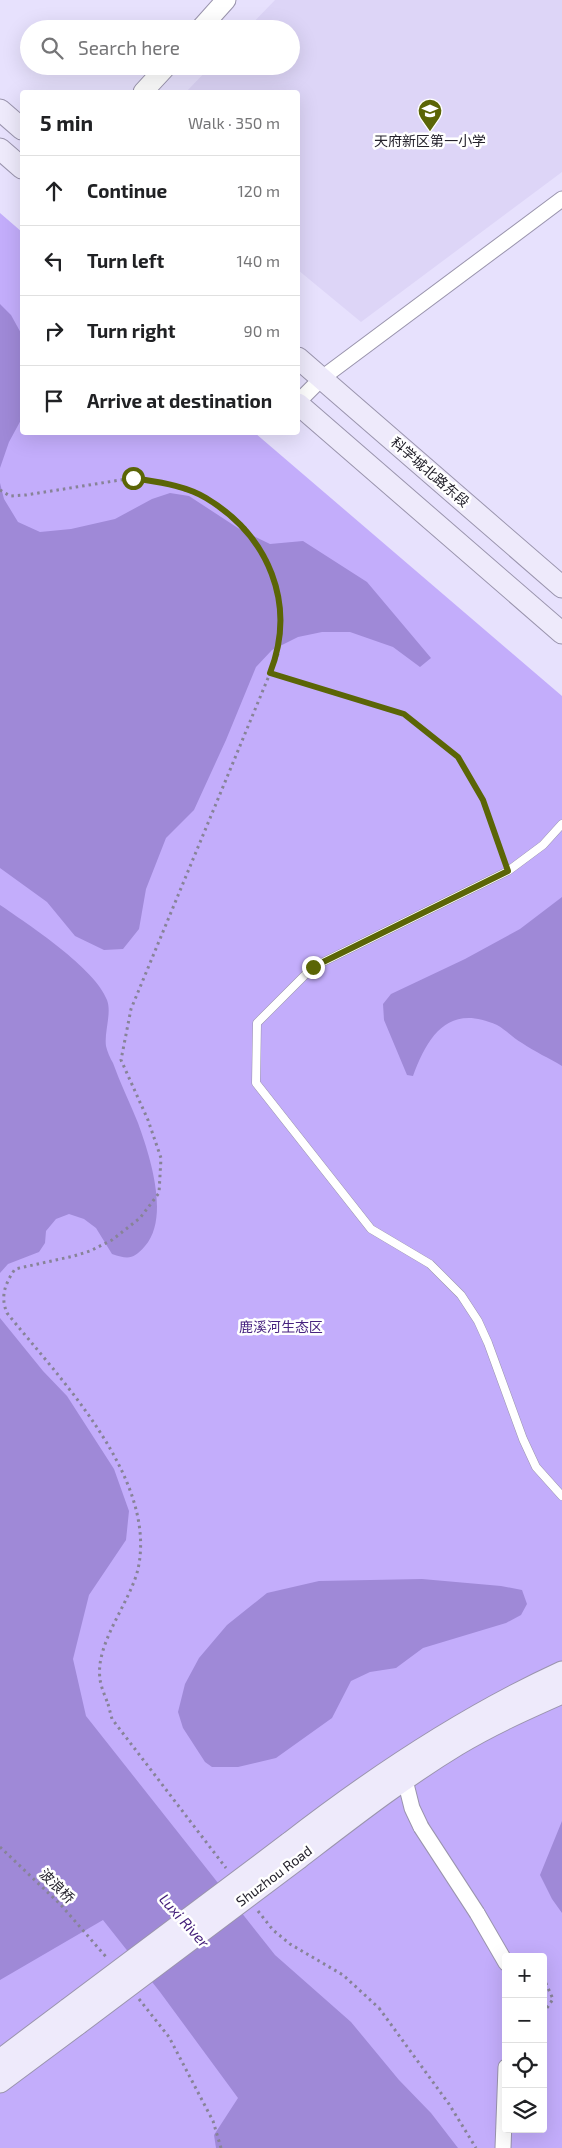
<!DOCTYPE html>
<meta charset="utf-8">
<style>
body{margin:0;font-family:"Exo 2","Noto Sans SC",sans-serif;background:#f2f2f2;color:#202124}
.controls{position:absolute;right:15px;bottom:15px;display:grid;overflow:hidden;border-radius:5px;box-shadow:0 5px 20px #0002}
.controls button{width:45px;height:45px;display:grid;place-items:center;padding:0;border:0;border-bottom:1px solid #e0e0e0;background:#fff;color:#202124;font:25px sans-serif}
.stop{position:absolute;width:15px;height:15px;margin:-11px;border:4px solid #5b6506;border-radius:50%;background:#fff}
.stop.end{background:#5b6506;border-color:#fff;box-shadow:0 1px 5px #0008}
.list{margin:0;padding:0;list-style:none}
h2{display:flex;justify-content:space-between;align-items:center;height:65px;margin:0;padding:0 20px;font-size:21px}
h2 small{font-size:16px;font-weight:400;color:#757577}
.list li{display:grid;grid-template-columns:32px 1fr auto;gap:15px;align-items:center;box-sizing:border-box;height:70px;padding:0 20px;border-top:1px solid #e0e0e0}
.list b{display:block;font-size:19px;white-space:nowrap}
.list em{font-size:16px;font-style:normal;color:#757577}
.icon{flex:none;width:28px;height:28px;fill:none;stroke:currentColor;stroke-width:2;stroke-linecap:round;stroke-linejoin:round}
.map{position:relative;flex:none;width:562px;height:2148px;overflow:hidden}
.search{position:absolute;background:#fff;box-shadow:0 5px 20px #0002;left:20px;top:20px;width:280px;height:55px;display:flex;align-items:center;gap:12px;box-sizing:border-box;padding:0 18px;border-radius:28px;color:#757577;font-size:19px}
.panel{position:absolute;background:#fff;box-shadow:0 5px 20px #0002;left:20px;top:90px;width:280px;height:345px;border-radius:5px}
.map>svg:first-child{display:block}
.built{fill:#ddd5f7}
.green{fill:#c3adfb;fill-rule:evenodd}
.water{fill:#9f89d7}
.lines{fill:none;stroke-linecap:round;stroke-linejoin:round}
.service-casing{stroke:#9a94ad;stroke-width:9}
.minor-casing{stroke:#9a94ad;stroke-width:17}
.tertiary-casing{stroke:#9a94ad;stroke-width:21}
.secondary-casing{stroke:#9a94ad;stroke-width:23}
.path{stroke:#878397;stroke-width:3;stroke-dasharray:2.5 4;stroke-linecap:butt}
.service{stroke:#fff;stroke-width:8}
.minor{stroke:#fff;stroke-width:15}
.tertiary{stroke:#fff;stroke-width:19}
.secondary{stroke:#eeeafb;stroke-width:21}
.minor-bridge-casing{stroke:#9a94ad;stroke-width:17;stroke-linecap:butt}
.secondary-bridge-casing{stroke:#9a94ad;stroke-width:23;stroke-linecap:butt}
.path-bridge{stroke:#878397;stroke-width:3;stroke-dasharray:2.5 4;stroke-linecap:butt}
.minor-bridge{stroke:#fff;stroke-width:15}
.secondary-bridge{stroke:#eeeafb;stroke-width:21}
.route{stroke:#5b6506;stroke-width:6}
.labels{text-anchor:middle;stroke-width:5;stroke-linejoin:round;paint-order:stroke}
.poi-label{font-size:14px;fill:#24222c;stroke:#fff}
.street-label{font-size:14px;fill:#24222c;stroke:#fff}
.park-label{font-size:14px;fill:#47237f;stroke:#fff}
.water-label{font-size:15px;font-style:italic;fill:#411b77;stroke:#fff}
</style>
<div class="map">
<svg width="562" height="2148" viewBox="0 0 562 2148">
<rect width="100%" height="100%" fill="#e7e1fd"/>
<path class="built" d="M275 0H562V172L361 322 298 270V92H186L211 66H291V29H247Z"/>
<path class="green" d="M0 213 22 232V432L255 433 562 696V2148H0ZM506 1957H543V2129H506Z"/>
<path class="water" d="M0 304 11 315 22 335V418L9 442 0 468Z
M0 483 4 499 18 522 40 532 71 529 115 519 152 499 170 493 189 496 241 530 270 544 303 541 367 582 431 658 420 667 393 647 350 632H322L298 637 272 650 256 667 226 740 194 810 166 838 146 889 139 929 123 949 104 950 75 936 47 902 0 868Z
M562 897V1066C549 1058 535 1052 522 1043 513 1038 506 1030 497 1025 448 1003 428 1036 413 1076L407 1075 384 1020 383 1004 391 994 465 959 520 929Z
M0 905C28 924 96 969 107 1000 112 1013 104 1032 106 1046 107 1051 110 1058 113 1063 120 1083 130 1103 138 1123 150 1156 170 1217 145 1246 133 1260 128 1259 112 1254L96 1228 84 1219 69 1214 56 1219 46 1231 45 1243 39 1252 8 1264 0 1273Z
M0 1318 43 1371 67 1396 114 1469 129 1511 126 1540 89 1595 73 1659 86 1716 275 1955 351 2022 399 2080 431 2113 458 2148H216L214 2135 238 2098 160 1992 103 1920 0 1980Z
M422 1579 501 1586 522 1590 527 1604 521 1615 506 1623 423 1648 396 1668 370 1672 351 1681 332 1718 276 1758 238 1767H212L205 1762 183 1728 178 1712 185 1684 199 1658 227 1625 267 1593 319 1581Z
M562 1821V1913L552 1899 540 1875Z"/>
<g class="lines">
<defs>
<path id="service" d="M562 824 543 845 508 871 313 967 257 1023 256 1083 371 1229 430 1264 461 1295 478 1321 488 1343 523 1439 536 1467 562 1496"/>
<path id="minor" d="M298 402 322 378 562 199
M405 1780 412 1808 421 1827
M477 1913 506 1963
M503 2148 506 2067"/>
<path id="tertiary" d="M200 29 226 0
M143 92 167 66"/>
<path id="secondary" d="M0 110 22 129
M0 149 22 168
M298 358 562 587
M298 404 562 633
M289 1843C374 1777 464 1717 562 1672
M299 1858C350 1819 401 1779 457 1745 490 1725 526 1709 562 1693
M0 2060 68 2009
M0 2082 78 2024"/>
</defs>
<use href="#service" class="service-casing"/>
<use href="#minor" class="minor-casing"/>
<use href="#tertiary" class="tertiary-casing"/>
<use href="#secondary" class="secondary-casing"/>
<path class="path" d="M0 490 10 496 26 495 133 478 170 485 205 497 244 526 268 561 281 608 278 654 131 1009 121 1060 148 1120 161 1158 159 1193 140 1218 112 1240 90 1251 74 1256 15 1269C5 1284 0 1296 7 1313 59 1378 158 1478 138 1569 130 1603 95 1643 100 1679 101 1687 105 1696 108 1704
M270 673 403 714 458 757 483 799 505 861
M0 1847 61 1905 107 1958
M543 1977 553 1999 543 2014
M139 1999 169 2037 213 2121 221 2148
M379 2008 449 2104 476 2148"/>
<use href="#service" class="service"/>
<use href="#minor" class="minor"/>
<use href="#tertiary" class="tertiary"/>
<use href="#secondary" class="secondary"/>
<defs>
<path id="minor-bridge" d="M421 1827 477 1913"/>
<path id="secondary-bridge" d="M68 2009 289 1843
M78 2024 299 1858"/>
</defs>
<use href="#minor-bridge" class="minor-bridge-casing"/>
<use href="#secondary-bridge" class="secondary-bridge-casing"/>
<path class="path-bridge" d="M108 1704 112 1719 226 1868
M258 1911 273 1930 290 1944 343 1975 379 2008"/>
<use href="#minor-bridge" class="minor-bridge"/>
<use href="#secondary-bridge" class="secondary-bridge"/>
</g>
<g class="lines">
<path class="route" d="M133 478C157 482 185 485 206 498 269 536 297 604 270 673L404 714 458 757 483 800 508 871 313 967"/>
</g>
<defs>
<symbol id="school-pin" viewBox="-11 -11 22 30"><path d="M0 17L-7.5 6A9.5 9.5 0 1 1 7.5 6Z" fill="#5b6506" stroke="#fff"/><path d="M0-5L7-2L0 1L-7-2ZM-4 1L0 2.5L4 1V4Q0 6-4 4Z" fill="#fff"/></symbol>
</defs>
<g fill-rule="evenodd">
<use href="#school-pin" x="416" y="97" width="28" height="38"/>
</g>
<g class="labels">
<g class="poi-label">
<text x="430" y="146">天府新区第一小学</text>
</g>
<g class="street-label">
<text transform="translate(430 472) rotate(41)" y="5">科学城北路东段</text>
<text transform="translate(274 1876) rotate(-37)" y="5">Shuzhou Road</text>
<text transform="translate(57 1886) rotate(45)" y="5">波浪桥</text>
</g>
<g class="park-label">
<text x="281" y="1332">鹿溪河生态区</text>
</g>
<g class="water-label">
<text transform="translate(184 1921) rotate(48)" y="5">Luxi River</text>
</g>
</g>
</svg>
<div class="controls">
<button>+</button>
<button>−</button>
<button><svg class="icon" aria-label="locate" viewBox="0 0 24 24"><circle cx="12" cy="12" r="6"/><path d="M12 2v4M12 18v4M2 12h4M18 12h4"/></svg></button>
<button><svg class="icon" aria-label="layers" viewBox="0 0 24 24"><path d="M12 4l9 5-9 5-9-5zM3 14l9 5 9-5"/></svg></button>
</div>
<div class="stop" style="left:133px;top:478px"></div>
<div class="stop end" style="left:313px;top:967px"></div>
<div class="search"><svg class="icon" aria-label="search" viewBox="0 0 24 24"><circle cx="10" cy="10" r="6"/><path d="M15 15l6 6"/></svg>Search here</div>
<section class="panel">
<h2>5 min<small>Walk · 350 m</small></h2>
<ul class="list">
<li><svg class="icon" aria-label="ahead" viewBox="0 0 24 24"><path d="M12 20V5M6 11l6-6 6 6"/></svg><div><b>Continue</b></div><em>120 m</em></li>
<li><svg class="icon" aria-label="left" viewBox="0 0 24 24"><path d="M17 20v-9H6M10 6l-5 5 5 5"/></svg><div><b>Turn left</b></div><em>140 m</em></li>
<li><svg class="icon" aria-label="right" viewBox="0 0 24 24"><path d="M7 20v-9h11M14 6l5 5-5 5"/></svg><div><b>Turn right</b></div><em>90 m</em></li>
<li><svg class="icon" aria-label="arrive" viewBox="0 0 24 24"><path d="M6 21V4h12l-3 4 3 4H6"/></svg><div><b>Arrive at destination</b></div></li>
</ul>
</section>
</div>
